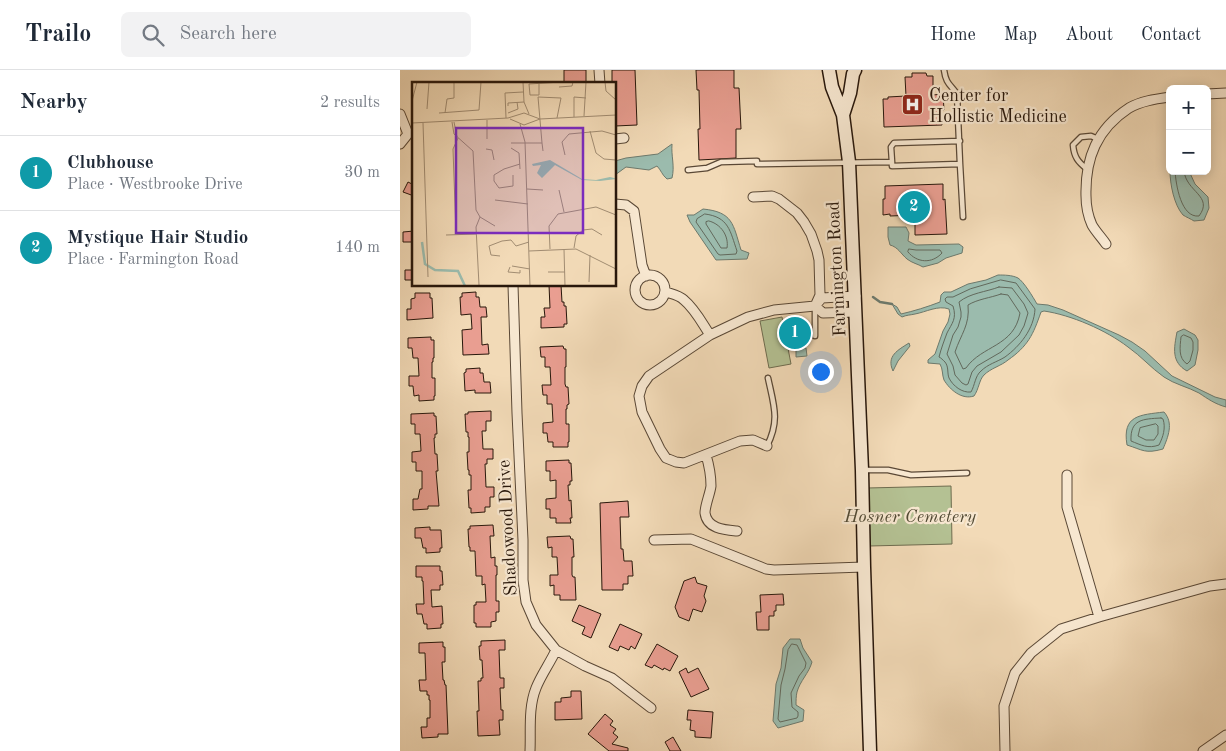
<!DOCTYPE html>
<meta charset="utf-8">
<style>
body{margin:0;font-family:"Old Standard TT",serif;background:#f2f2f3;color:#1f2937}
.controls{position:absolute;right:15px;top:15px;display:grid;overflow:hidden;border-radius:8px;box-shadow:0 2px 12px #0003}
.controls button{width:45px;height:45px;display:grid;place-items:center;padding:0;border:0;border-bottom:1px solid #e0e1e3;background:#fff;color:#1f2937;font:25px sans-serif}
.you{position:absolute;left:420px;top:301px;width:18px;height:18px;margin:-12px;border:4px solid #fff;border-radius:50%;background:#1a73e8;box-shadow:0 0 0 8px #1a73e833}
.badge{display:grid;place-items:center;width:32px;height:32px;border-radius:50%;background:#2563eb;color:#fff;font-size:16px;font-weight:700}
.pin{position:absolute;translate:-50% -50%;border:2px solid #fff;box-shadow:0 1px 5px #0006}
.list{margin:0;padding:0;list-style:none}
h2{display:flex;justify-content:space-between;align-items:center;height:65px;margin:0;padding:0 20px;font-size:21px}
h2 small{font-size:16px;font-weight:400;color:#747a83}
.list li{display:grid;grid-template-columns:32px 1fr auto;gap:15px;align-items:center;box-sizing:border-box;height:75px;padding:0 20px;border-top:1px solid #e0e1e3}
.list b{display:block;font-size:19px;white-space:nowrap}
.list p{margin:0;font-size:16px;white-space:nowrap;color:#747a83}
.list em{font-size:16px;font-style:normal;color:#747a83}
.icon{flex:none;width:28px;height:28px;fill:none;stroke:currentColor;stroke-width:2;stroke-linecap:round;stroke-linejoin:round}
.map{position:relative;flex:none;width:826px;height:681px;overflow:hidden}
header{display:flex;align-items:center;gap:30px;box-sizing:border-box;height:70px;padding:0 25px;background:#fff;border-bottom:1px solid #e0e1e3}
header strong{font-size:24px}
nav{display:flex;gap:28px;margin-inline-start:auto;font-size:18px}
.search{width:350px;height:45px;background:#f2f2f3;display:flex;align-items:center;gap:12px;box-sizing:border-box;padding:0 18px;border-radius:8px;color:#747a83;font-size:19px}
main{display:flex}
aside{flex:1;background:#fff}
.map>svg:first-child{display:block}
.green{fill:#b4c193;stroke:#6e6c4f}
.water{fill:#9bbbad;stroke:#6d796c}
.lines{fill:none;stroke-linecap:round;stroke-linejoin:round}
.shore{stroke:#62695c;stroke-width:1}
.stream{stroke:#6d796c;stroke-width:2.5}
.building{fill:#e99e91;stroke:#28170b}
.lane-casing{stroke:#5a4836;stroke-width:7}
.street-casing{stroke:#5a4836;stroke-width:11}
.secondary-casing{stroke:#28170b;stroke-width:15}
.lane{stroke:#f7e7d0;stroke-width:4.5}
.street{stroke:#f7e7d0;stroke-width:9}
.secondary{stroke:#f7e7d0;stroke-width:12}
.labels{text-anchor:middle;stroke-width:4.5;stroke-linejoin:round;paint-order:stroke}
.poi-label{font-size:18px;fill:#28170b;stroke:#f7e7d0;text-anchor:start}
.street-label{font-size:18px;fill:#28170b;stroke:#f7e7d0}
.park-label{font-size:18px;font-style:italic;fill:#524a34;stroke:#f7e7d0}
.inset-river{fill:none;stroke:#9bbbad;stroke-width:2.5}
.inset-road{fill:none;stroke:#a18c72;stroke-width:1}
.view{fill:#7b2cbf;fill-opacity:0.15;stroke:#7b2cbf;stroke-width:2.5}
.inset-edge{fill:none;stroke:#28170b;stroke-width:2.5}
</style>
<header>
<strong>Trailo</strong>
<div class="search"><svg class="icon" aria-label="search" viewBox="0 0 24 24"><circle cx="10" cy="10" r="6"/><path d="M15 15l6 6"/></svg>Search here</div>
<nav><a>Home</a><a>Map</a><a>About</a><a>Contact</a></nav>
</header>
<main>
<aside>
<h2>Nearby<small>2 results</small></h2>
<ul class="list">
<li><span class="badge" style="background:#0f9aa8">1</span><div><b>Clubhouse</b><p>Place · Westbrooke Drive</p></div><em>30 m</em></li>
<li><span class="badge" style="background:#0f9aa8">2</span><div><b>Mystique Hair Studio</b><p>Place · Farmington Road</p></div><em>140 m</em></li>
</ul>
</aside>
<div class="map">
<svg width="826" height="681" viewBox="0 0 826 681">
<rect width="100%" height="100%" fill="#f2dab7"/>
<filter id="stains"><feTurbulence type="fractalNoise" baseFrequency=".004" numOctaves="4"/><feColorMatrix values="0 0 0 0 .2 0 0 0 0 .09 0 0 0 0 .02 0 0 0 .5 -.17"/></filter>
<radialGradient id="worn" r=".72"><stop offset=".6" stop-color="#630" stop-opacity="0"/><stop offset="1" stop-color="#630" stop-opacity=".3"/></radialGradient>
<path class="green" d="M382 247 391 294 369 298 360 251Z
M551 416 552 474 469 476 467 418Z"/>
<path class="water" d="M272 74C271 86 275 96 272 108L267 109C262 105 261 100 257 96L249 100 226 97 215 105V91L226 88 258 84Z
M770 101H789L795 114 808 127 809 138 804 150 794 151C791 149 786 147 783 145 774 135 770 114 770 101Z
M303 139C333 142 333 154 341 180L349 183 347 189 316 190 290 152 287 145H294Z
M488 157H506L509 163 508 171 516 175 559 174 563 177 562 183 546 188 538 193 523 197C518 194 512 193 507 189 501 184 498 177 490 175L488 167Z
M598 205C604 205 612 205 618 208 624 212 633 227 637 234L648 235 663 240 719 265 732 272 745 281 772 306 815 327 826 330V337C815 334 808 329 799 323 788 317 774 314 764 307 751 298 741 286 728 277 706 260 671 245 644 241L641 242C633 265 628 276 608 290 601 296 591 298 584 305 579 310 579 319 574 326 562 330 550 320 544 310 542 305 543 299 540 294L528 293V290L535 284 543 261 548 252 550 244 549 239C538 235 526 242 515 244 511 245 506 245 502 247L498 244 492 234 497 237 501 244C514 241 527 237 540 232L541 225 544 222H551L568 214 586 210Z
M784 259 795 265 798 270V280L795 295 787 301C771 292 774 278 777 262Z
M403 270V278H406L407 286 396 287V271Z
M509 273 510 276 498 291 493 301C486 286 498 280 509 273Z
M764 342C774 353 768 367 763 379 745 384 743 380 727 375 722 345 740 345 764 342Z
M390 569H400L403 578 412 592C409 603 400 611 397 622 396 626 396 631 396 635L404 640 403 651 378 658 373 651 376 614 381 598 383 578Z"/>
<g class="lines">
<path class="shore" d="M775 101C776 115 781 148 799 146 814 126 786 122 784 101
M305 144C329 147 330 161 337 181L336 184 320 185 318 184 296 152 297 149Z
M309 151C321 154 329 166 327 178H321L306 154V152Z
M509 179 516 180H540L542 183C532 194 517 193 508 182Z
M601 210 616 213 635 239C634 259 620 276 605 287 597 292 588 294 581 301 575 306 575 315 571 322 562 323 553 316 549 308 547 303 549 297 545 292 544 291 540 287 539 287 541 279 544 271 547 263 552 253 557 249 553 236L546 232 545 229 547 227H553L570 219Z
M599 217 612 218 624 234 628 243 624 256 619 265 601 282 577 296 572 302 568 314 566 315 562 313 555 305 553 296 547 284 553 265 558 257 561 247V242L559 232C570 223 586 222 599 217Z
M601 224 608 225 620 243C614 277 582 275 566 298L563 299 555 282C561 264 570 255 568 235 578 229 590 228 601 224Z
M784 265 791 268 793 272V280L790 291 787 294C778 288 780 277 781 267Z
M761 348 763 349C766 358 763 367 759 375 748 379 741 375 731 371 730 349 743 349 761 348Z
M756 354 758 356V364L754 370H746L738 366 740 358Z
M392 574 397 575 406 593 405 598 399 606 391 623 392 637 398 642V646L397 648 380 652 378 649 381 615 385 599 388 580Z"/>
<path class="stream" d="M473 227 480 232 492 234"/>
</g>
<path class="building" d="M164 0H186V14H164Z
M212 0H235L237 55 215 56V14H212Z
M296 0H334V18H339L341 59H336V88L299 90 298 59H300L299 20H297Z
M512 3H526L527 6H533V25L543 24 544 40H541L542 55 484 57 483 29H488V27L506 26 505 7H512Z
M8 112 14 115V126L3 122Z
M543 114V130L545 129 547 164 515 165V145L490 146V144L483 145V129H485V116Z
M14 161V172H3V162Z
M5 200H14V210H5Z
M149 215H161L162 232H164V236H166L167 254H164V257L141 258V247H145L144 238H150Z
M76 222V227H79L80 237H86L87 247H81L82 275 88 274 89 284 63 285 62 260 72 259 71 244 61 245 60 227H62V223Z
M15 223H30V228H32L33 248 7 250V239H11V229L15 228Z
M403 258V266L388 267V259Z
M31 267V270H34V288H33V292H32V308H35V326H34V330L19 331V325L14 326 13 316H9V306H19L18 288H13L12 278H8V268Z
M163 276 164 279H166V297H165V314L166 317H168L169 334 167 335V339H166V354H169V372H168V377H153V372H148L147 363H143V353L153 352 152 334H147V325H143L142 315H151L150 297H145V287H141L140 277Z
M80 298V303H83L84 312H90L91 323H75V320L65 321 64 303 66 302V299Z
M91 341V351H86V361H82L83 379H93V389H87V394H85L86 417H94V427H90V437H85V442L71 443V438H69L68 420H71V405H69V400H68L67 382H69V367H68V362H66L65 344H68V342Z
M34 343V346H36L37 364H35V368H34L35 384H37L38 401H36L39 436H28V439L13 440V429H18L20 419H22V401H16V392H12V382L21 381 20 364H15V354H11V344Z
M169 390V393H171L172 411H170V415H168L169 431 171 430 172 448H170L171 453H156V448H150V439H146V429L156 428V410L150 411V401H146V391Z
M228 431 229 447H220L221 479H223L224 491H232L233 506H228V514H223V520H202L200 433Z
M93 455 94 466H90L91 488 95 487V496H97V505H96V531H99V542H96V551L91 552V557H76V553H74V535H76V532H86L85 514 82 515V506H76L75 481H70V477H69L68 459H70V456Z
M30 457V460H41L42 478H40V482L26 483V478H23L21 468H15V458Z
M170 466 171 469H173L174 487H172V505L173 507H175L176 530H160V525H154V515L150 516V505H158L157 487H152V477L148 478 147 467Z
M16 496H40V501H42L43 515H40V520H31L32 537 42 536 43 554H41V558L27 559V554H24L22 544H17L16 534H24L23 511H22V507H16Z
M295 507 297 513 307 516 304 526 306 531 302 542 293 539 289 551 279 547 275 537 284 511Z
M383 524 384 535H376V541H374V546H369V560H357L356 542H361L360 525Z
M179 535 201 544 191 568 182 564 185 557 172 551Z
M220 554 242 564 235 579 231 576 229 580 220 576 218 581 209 577Z
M105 570V580H99L100 608H104V618H100L101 640H103V650H99L100 665 78 666 77 641H79L78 611H81V608H83L82 590H80L79 576H81V571Z
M43 572V577H45V592H42L43 610H44L45 615H46L48 664H38V667L22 668 21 657H27V648H30V630H29V625H27V621H20L19 610H26L25 583H19V573Z
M257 574 278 586 270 601 264 598 263 600 254 595 252 598 245 595Z
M286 598 288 603 298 598 309 619 291 627 279 602Z
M171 621H181L182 649 155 650V632H161V628L171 627Z
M288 640 313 642 311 668 295 667V661L290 660 291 650H287Z
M205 644 213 651 210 655 216 659 213 663 218 667 212 674 228 678V681H209L188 664Z
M273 667 281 681H270L265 672Z"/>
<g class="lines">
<defs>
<path id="lane" d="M544 0C546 14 550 14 557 24L560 94
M492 92 491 77 494 73 560 71
M357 94 492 92V96L560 94 563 147
M687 99C678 92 674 87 673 75L681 67 691 66 698 69
M288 100 307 98 321 92 357 91
M415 266V237
M367 376C380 350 374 336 368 308
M464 400H488L511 405 567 403"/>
<path id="street" d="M199 0 200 14
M807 24 826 23
M0 44 8 64
M215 69 224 68
M0 74 8 64
M353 127 372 126 379 129 397 143 404 152 411 164 417 181 419 190 420 225 415 236 374 240 348 247 310 265 249 306 242 316 239 326 242 342 260 379 266 388 276 392 284 393 340 371 353 370 367 376
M215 134 226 135 234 141 242 195 246 206
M706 174C702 168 696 162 692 155 688 146 686 136 686 126 685 88 697 59 729 38 741 31 756 29 770 27
M235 220a15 15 0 1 1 30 0a15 15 0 1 1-30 0Z
M113 215 117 343 123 470V510L126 532 136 555 156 580 185 596 212 608 251 638
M266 222C272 224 279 225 284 230 295 239 302 253 310 265
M456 226 422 228 415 236 423 243 456 242
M306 385C309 395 311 405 311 416 310 424 305 435 305 443 307 459 325 460 337 461
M667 405V437L699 547
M254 470 291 469 366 499 374 500 464 497
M130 681C131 661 128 638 136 618 141 605 150 593 156 580
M605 681 604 636 615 603 631 583 661 559 699 547 810 516 826 514
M803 681 826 665"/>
<path id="secondary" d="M429 0 432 17 443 45 449 92 462 400 464 497 470 681
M443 45 450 23 453 4 455 0"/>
</defs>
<use href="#lane" class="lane-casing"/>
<use href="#street" class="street-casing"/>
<use href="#secondary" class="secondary-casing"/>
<use href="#lane" class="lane"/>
<use href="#street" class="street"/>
<use href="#secondary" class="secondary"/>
</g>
<defs>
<symbol id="hospital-square" viewBox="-11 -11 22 22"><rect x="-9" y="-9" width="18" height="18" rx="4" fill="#8f2418" stroke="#f7e7d0"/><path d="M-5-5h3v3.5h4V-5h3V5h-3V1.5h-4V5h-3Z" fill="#fff"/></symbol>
</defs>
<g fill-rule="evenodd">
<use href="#hospital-square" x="500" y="22" width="25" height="25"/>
</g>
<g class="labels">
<g class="poi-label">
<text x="529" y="31">Center for<tspan x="529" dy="21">Hollistic Medicine</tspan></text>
</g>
<g class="street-label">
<text transform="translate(436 199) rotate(-93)" y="6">Farmington Road</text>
<text transform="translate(107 458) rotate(-93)" y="6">Shadowood Drive</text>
</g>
<g class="park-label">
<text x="510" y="452">Hosner Cemetery</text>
</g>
</g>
<g transform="translate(12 12)">
<rect width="204" height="204" fill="#f2dab7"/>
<path d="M138 78 170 97 184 98 198 95 202 96 204 97 188 99 170 98 143 83 130 96 125 91 129 83 121 84 120 82Z" fill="#9bbbad"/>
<path class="inset-river" d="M10 160 13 182 23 188 46 189 53 204"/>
<path class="inset-road" d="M111 0 112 20 117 32M193 0 194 9 204 18M127 1V13H118L117 2 149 0M147 5 160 4 161 0M126 15 149 16 145 36M126 15 130 61M0 19 5 0M96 24V21L112 20M15 27 17 0M27 31 67 28 69 0M33 31 35 17 42 16V0M96 31 106 27 105 20M172 34 174 0M162 35V15L174 16M94 36 93 11 111 10M98 37 112 43 128 37 204 33M75 38V57M40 40 42 52 61 69 64 128 68 135 83 144M42 40 45 55M0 41 96 36 112 31 128 37M11 41 16 195M108 42 113 60 118 204M178 49 184 71 192 77 204 78M99 61H130L131 69M99 66 107 71 108 87M74 67 80 68 82 78M153 73 150 60 157 52 190 49 204 53M0 83V99M101 93V104L87 106 82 99V93L92 87 108 82M115 107 131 108M147 108 152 130M0 114V139M83 118 116 122M44 152 41 67 46 56M34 153 64 152M162 166 164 154 171 148 180 147 190 153M138 167 137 144 146 132 184 125 204 133M152 167 153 204M117 169 164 167 204 187M88 174 79 173 77 164 90 159 99 158 104 164 117 160M100 184 118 187M98 185 96 190 108 191V188M136 190H153M177 200 178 173M67 203 64 145 68 135"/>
<path class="view" d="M44 46H171V151H44Z"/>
<rect width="204" height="204" class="inset-edge"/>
</g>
<rect width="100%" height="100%" filter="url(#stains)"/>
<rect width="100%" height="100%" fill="url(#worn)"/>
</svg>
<div class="controls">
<button>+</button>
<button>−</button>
</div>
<div class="you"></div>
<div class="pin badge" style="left:395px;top:263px;background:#0f9aa8">1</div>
<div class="pin badge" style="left:514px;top:137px;background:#0f9aa8">2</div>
</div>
</main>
